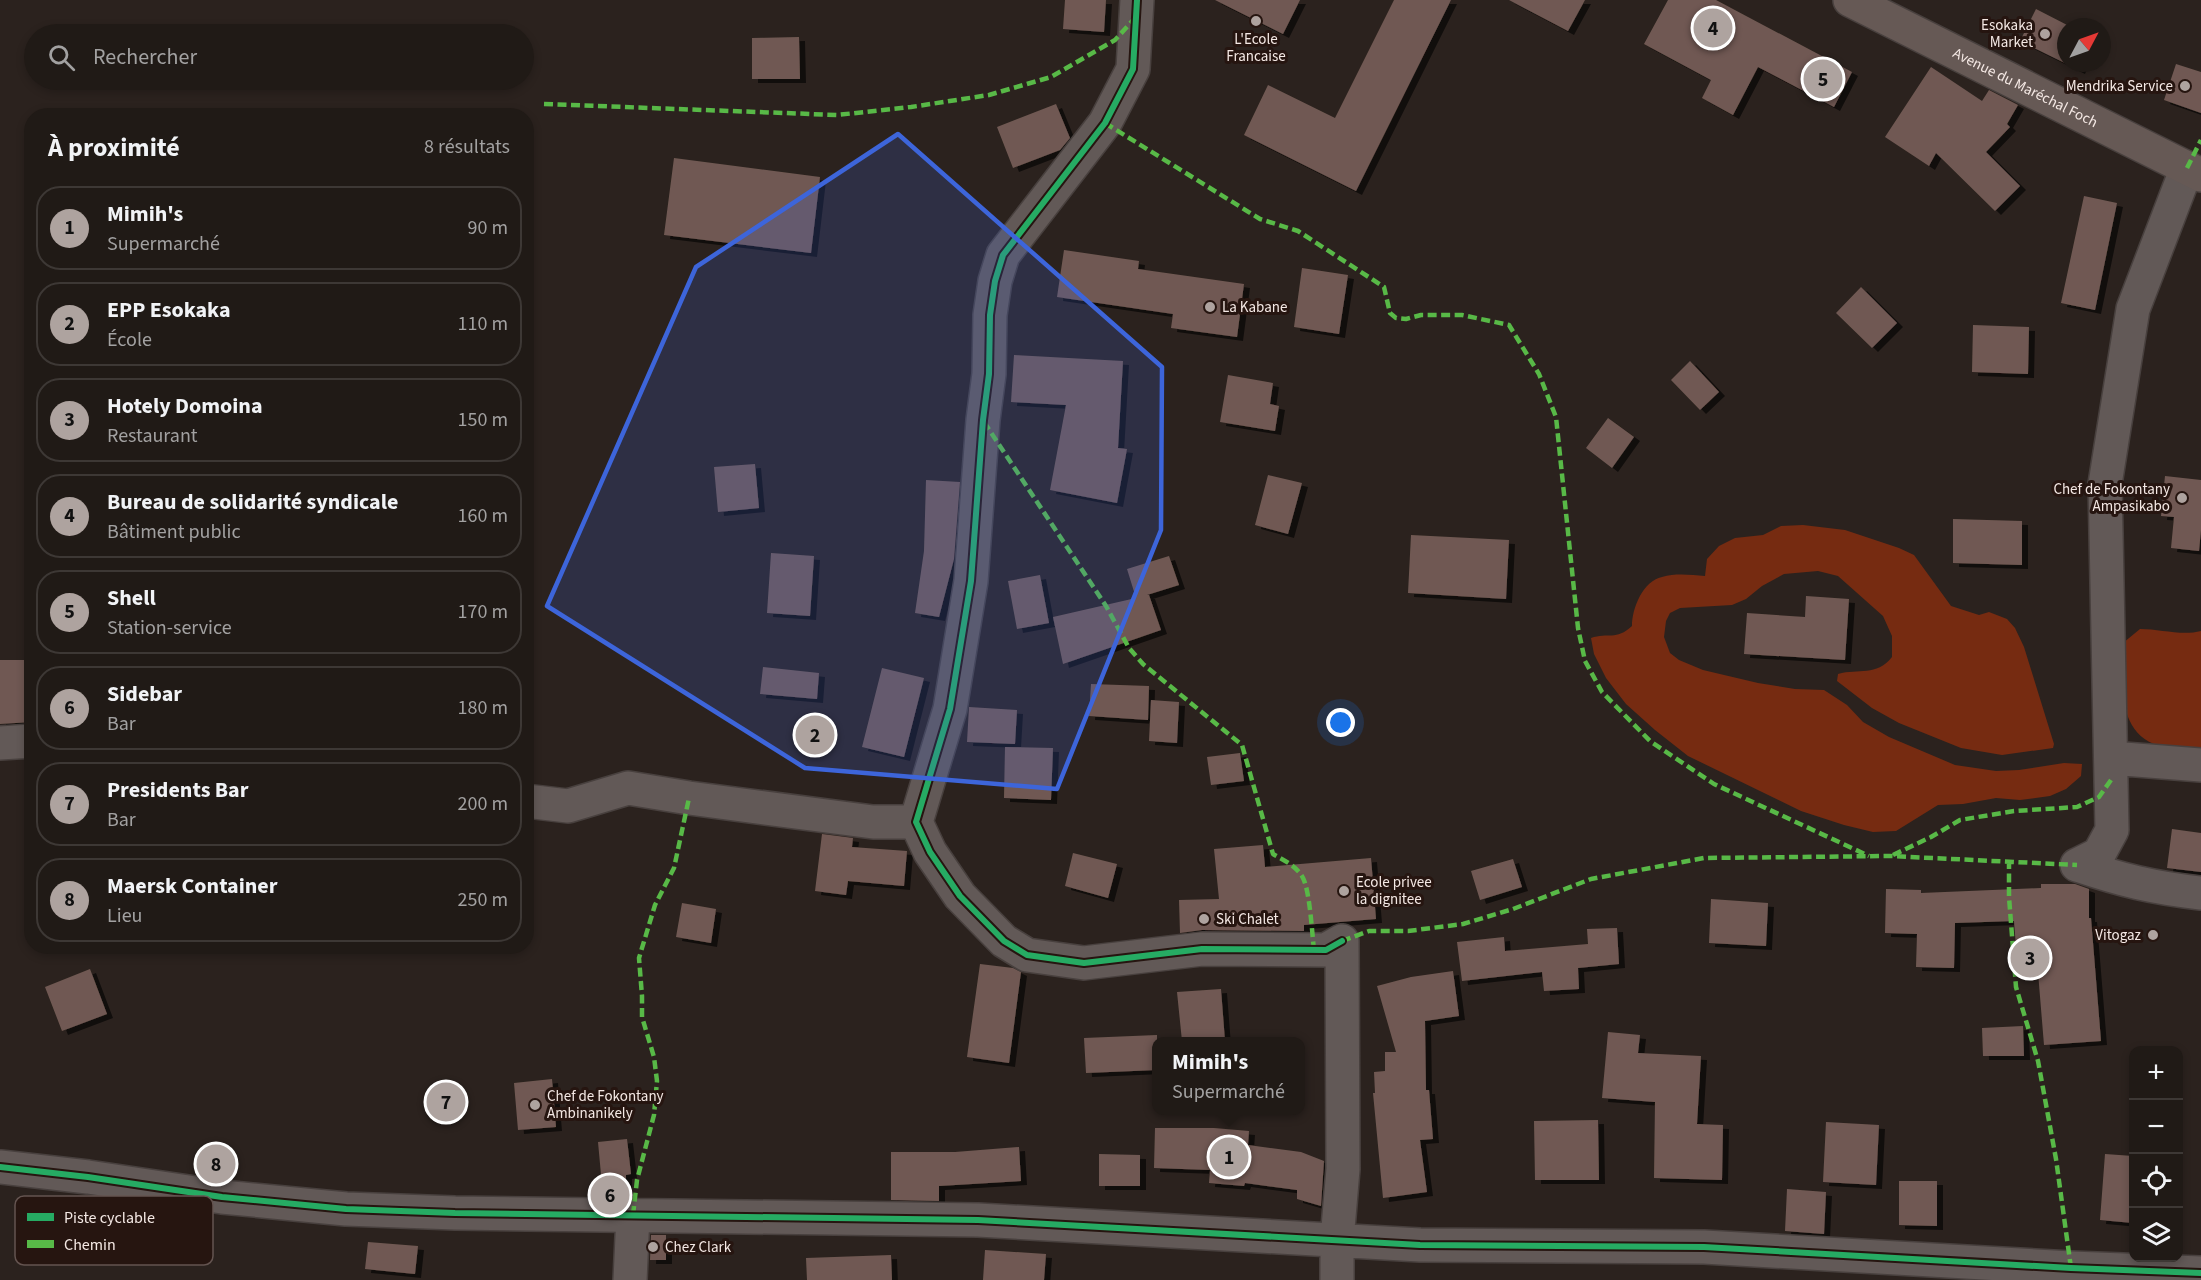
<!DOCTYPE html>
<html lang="fr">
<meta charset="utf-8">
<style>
body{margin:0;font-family:"Source Sans 3",sans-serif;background:#28231f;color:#f1f3f6}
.controls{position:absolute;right:18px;bottom:18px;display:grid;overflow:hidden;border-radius:12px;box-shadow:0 3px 9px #0003}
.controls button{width:54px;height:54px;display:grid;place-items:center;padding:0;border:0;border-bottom:2px solid #3d3835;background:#201a16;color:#f1f3f6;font:30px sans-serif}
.compass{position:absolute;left:2057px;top:18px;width:54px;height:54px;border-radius:50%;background:#201a16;box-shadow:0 3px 9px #0003;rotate:49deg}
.you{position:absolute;left:1341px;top:723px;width:21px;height:21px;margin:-15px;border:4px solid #fff;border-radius:50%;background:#1a73e8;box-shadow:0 0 0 9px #1a73e833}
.badge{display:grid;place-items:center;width:39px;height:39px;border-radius:50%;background:#aea39f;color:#111;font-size:20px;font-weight:700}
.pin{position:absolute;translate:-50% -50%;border:3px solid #fff;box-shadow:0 2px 6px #0006}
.popup{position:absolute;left:1152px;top:1037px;width:153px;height:78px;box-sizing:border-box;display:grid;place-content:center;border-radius:12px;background:#201a16;filter:drop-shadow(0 2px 4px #0005);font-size:20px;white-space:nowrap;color:#a2a1a1}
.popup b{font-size:22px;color:#f1f3f6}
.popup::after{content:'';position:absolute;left:50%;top:100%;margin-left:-12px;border:12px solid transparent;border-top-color:#201a16}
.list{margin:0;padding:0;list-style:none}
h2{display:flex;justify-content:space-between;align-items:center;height:78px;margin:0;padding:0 24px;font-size:26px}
h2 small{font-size:20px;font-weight:400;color:#a2a1a1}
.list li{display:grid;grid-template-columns:39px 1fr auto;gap:18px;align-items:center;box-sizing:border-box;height:84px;margin:0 12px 12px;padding:0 12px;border:2px solid #3d3835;border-radius:24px}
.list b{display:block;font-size:22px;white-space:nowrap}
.list p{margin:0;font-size:20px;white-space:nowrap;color:#a2a1a1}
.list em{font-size:20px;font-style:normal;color:#a2a1a1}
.icon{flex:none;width:33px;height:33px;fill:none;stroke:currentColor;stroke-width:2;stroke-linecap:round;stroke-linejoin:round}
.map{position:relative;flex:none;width:2201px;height:1280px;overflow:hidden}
.search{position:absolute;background:#201a16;box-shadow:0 3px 9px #0003;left:24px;top:24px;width:510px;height:66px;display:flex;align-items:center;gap:15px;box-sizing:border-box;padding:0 21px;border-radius:33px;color:#a2a1a1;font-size:22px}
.panel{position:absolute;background:#201a16;box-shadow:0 3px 9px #0003;left:24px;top:108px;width:510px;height:846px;border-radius:24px}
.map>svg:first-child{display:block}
.green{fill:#762b11}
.building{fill:#705952;filter:url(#shadow)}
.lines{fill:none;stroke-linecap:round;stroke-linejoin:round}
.minor-casing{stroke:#48403e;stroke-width:36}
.major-casing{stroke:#48403e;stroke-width:36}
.minor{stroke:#625957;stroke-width:33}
.major{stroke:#665955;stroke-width:33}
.quiet{stroke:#58b947;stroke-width:4.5;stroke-dasharray:9 4.5;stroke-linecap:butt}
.cycleway-casing{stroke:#261510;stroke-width:10}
.cycleway{stroke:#26ab63;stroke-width:6}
.marked{fill:#3d65da;fill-opacity:0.2;stroke:#3d65da;stroke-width:4.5;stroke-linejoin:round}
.poi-dot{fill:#aea39f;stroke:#261510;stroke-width:2}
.labels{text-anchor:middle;stroke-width:6;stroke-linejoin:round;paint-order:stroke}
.poi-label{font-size:15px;fill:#f4e8e4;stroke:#261510;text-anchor:start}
.street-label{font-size:15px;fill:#f4e8e4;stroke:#261510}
.key{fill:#261510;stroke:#645450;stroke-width:1.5}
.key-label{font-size:16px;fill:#f4e8e4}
</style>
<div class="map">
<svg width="2201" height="1280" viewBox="0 0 2201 1280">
<defs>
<filter id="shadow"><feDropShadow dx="6" dy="4" stdDeviation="0" flood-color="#0009"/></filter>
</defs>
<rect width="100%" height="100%" fill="#2b221e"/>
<path class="green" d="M1803 525 1845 530 1899 548 1914 555 1951 606 1979 615 1989 612 2007 619 2015 628 2024 647 2054 744 2053 748 2002 755 1961 748 1899 723 1872 708 1837 681 1838 674C1859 668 1876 677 1892 657V636L1883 616 1838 576 1818 571 1784 574 1762 586 1746 599 1732 605 1680 608 1670 613 1666 621 1664 637 1670 653 1679 660 1703 670 1758 683 1795 689 1824 690 1847 705 1863 722 1889 737 1955 765 1996 771 2019 770 2064 763 2082 764 2081 776 2066 789 2050 796 2020 800 1996 798 1963 804 1938 805 1896 831 1873 832 1844 825 1801 811 1688 756 1655 730 1626 704 1606 678 1594 654 1591 638C1608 632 1616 641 1632 626 1632 608 1643 581 1662 577 1676 573 1691 575 1705 576L1707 559 1719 546 1735 538 1763 535 1781 526Z
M2140 629C2160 629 2182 636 2201 631V748C2189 747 2165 748 2154 744 2115 728 2123 677 2123 643Z"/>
<path class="building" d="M1065 0H1106L1104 32 1063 29Z
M1215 0H1300L1283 34Z
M1394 0H1451L1356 191 1244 135 1268 85 1335 118Z
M1509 0H1585L1568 31Z
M1668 0H1716L1852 72 1834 107 1758 67 1733 115 1702 98 1711 80 1644 44Z
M2036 9 2071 27H2066V63H2082L2079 70 2020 41Z
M799 37 800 79H752V38Z
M2176 64 2201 72V113L2164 100Z
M1931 67 1982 101 1989 90 2018 105 2007 124 2010 127 1986 152 2020 186 1995 211 1936 153 1929 166 1885 137Z
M1056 104 1070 138 1060 150 1013 168 997 127Z
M674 158 820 177 811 253 664 235Z
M2084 196 2117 203 2095 310 2061 303Z
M1064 250 1139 261 1138 269 1244 284 1237 337 1171 328 1173 314 1057 297Z
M1302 268 1348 275 1339 334 1294 327Z
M1861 287 1897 323 1872 348 1836 313Z
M1973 325 2029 327 2028 374 1972 372Z
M1014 355 1123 361 1118 448 1127 449 1117 503 1050 490 1066 405 1011 402Z
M1690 361 1719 392 1700 410 1671 380Z
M1228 375 1273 383 1270 404 1279 406 1275 431 1220 422Z
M1608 418 1634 437 1612 468 1586 448Z
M755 464 759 508 718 512 714 467Z
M1268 475 1302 483 1288 534 1255 525Z
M2165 476 2201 480V530L2199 551 2171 548 2174 517 2161 516Z
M926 480 960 482 954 559 939 617 915 613 924 551Z
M1953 519 2022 521V565L1953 563Z
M1411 535 1509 540 1506 599 1408 593Z
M771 553 814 556 810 616 767 613Z
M1169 556 1179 585 1147 595H1149L1161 630 1063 664 1053 617 1136 598 1127 569Z
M1040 575 1049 623 1017 629 1008 581Z
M1806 596 1849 599 1845 660 1744 654 1747 613 1805 617Z
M0 660H32V722L0 724Z
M763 667 819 673 817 699 760 694Z
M882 668 924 678 904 757 862 747Z
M1091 684 1149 686 1148 720 1089 716Z
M1151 700 1179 702 1177 743 1149 741Z
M969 707 1017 710 1015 744 967 742Z
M1005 747 1053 748 1051 800 1004 798Z
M1240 753 1244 781 1211 785 1207 757Z
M2172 829 2201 833V872L2167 868Z
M822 834 853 838 852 847 907 851 904 886 848 881 846 895 815 891Z
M1263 845 1265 867 1371 858 1376 919 1304 925V931L1202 930 1180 933 1179 900 1219 899 1214 849Z
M1073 853 1117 864 1108 898 1065 886Z
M1513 859 1522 887 1480 900 1471 871Z
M2041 884H2075L2089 889V918H2091L2101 1041 2044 1045 2038 972 2018 973 2014 921 1955 923 1954 968 1916 967 1917 934 1885 933 1886 889 1921 890V893L2041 888Z
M1711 899 1768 903 1766 946 1709 943Z
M682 903 716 909 711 943 676 937Z
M1617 928 1619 964 1578 968 1579 989 1544 991 1542 972 1462 981 1457 942 1504 937 1505 951 1588 944 1587 929Z
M980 964 1013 968 1021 972 1009 1063 967 1057Z
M90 969 107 1014 62 1031 45 987Z
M1453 971 1459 1016 1425 1021 1426 1090H1429L1433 1139 1420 1140 1427 1192 1383 1198 1373 1093H1375L1374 1072 1385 1071V1052H1396L1377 986 1411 977Z
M1221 989 1225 1041H1182L1177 992Z
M2023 1026 2024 1056H1983L1982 1028Z
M1608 1032 1640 1035 1638 1053 1701 1056 1697 1124 1723 1125 1722 1180 1654 1178 1655 1102 1602 1098Z
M1157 1035V1070L1086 1073 1084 1038Z
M552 1079 556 1127 518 1130 514 1083Z
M1598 1120 1599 1180H1535L1534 1121Z
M1826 1122 1879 1125 1876 1185 1823 1182Z
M1155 1128H1214L1249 1131 1248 1145 1301 1152 1324 1161 1321 1206 1297 1199V1190L1245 1183 1244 1186 1209 1183 1210 1170 1154 1168Z
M627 1139 631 1174 626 1175V1197L603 1196 598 1142Z
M1019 1147 1021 1181 939 1186V1201L891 1200V1152H955Z
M1099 1154 1140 1155V1186H1099Z
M2105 1154 2133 1156V1223L2100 1220Z
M1899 1181H1937V1226L1899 1225Z
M1787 1189 1826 1192 1824 1234 1785 1231Z
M651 1235H666V1260H650Z
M368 1242 418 1246 415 1274 365 1269Z
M985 1250 1046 1254 1044 1280H983Z
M891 1255 892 1280H807L806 1258Z"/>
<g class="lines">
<defs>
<path id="minor" d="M1137 0 1133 69 1105 123 1003 255 995 281 990 315 989 374 983 420 971 581 950 709 916 822 930 852 960 896 1004 941 1027 955 1084 963 1202 949 1326 950 1342 941
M0 743 32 741
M2111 758 2201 765
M526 801 568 806 628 788 689 798 873 822H916
M2077 865 2099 854 2112 830 2105 484 2133 309 2187 168
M2077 865C2121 880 2154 888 2201 893
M0 1167 88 1177 222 1197 346 1209 455 1213 978 1220 1420 1245 1704 1247 2071 1268 2201 1273
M630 1280 633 1215
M1337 1280V1240L1343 1169 1342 941"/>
<g id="major">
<path id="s1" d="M1850 0 2201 175"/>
</g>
</defs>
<use href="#minor" class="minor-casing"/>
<use href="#major" class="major-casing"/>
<use href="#minor" class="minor"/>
<use href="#major" class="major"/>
<path class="quiet" d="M544 104 837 115 911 107 989 95 1051 77 1115 40 1135 18
M1105 123 1260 219 1298 231 1384 287 1390 313 1396 318 1406 319 1421 315H1462L1509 325 1539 374 1556 417 1578 628 1585 661 1602 692 1650 741 1714 784 1869 856
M2187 168 2201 140
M984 422 1106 606 1129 648 1143 664 1242 745 1273 854C1283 860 1297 866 1303 878 1310 892 1312 933 1314 950
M1893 855 1931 837 1960 820 2014 811 2077 807 2099 797 2111 780
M2009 860V897L2016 987 2038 1061 2056 1159 2071 1268
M1342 941 1369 931H1408L1463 924 1513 909 1591 879 1704 858 1890 856 2077 865
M633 1215 637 1180 654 1115 657 1081 654 1057 642 1017V996L639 958 655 905 674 868 689 798"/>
<defs>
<path id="cycleway" d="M1137 0 1133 69 1105 123 1003 255 995 281 990 315 989 374 983 420 971 581 950 709 916 822 930 852 960 896 1004 941 1027 955 1084 963 1202 949 1326 950 1342 941
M0 1167 88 1177 222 1197 346 1209 455 1213 978 1220 1420 1245 1704 1247 2071 1268 2201 1273"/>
</defs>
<use href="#cycleway" class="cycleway-casing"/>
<use href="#cycleway" class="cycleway"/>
</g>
<path class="marked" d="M898 134 1162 367 1161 530 1057 789 805 768 547 606 696 267Z"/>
<g class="poi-dot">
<circle cx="1256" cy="21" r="6"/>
<circle cx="2045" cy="34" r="6"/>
<circle cx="2185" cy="86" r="6"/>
<circle cx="1210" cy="307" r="6"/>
<circle cx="2182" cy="498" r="6"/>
<circle cx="1344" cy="891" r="6"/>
<circle cx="1204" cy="919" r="6"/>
<circle cx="2153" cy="935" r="6"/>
<circle cx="535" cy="1105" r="6"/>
<circle cx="653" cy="1247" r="6"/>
</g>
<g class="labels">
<g class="poi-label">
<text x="2033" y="30" text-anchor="end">Esokaka<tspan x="2033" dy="17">Market</tspan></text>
<text x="1256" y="44" text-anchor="middle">L'Ecole<tspan x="1256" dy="17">Francaise</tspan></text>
<text x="2173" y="91" text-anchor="end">Mendrika Service</text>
<text x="1222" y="312">La Kabane</text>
<text x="2170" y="494" text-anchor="end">Chef de Fokontany<tspan x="2170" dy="17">Ampasikabo</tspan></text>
<text x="1356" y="887">Ecole privee<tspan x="1356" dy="17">la dignitee</tspan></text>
<text x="1216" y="924">Ski Chalet</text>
<text x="2141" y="940" text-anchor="end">Vitogaz</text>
<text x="547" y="1101">Chef de Fokontany<tspan x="547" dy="17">Ambinanikely</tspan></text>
<text x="665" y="1252">Chez Clark</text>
</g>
<g class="street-label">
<text dy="5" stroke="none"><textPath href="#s1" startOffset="196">Avenue du Maréchal Foch</textPath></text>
</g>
</g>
<rect x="15" y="1196" width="198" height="69" rx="9" class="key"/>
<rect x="27" y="1213" width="27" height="8" fill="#26ab63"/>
<rect x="27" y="1240" width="27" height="8" fill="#58b947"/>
<g class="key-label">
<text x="64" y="1223">Piste cyclable</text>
<text x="64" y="1250">Chemin</text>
</g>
</svg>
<div class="controls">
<button>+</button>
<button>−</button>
<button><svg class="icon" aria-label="locate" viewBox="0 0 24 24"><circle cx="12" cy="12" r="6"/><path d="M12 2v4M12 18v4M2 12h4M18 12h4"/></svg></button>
<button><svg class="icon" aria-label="layers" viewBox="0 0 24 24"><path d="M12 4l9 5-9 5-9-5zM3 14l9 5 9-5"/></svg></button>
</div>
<svg class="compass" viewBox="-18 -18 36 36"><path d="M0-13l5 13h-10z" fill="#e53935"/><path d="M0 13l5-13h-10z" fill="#a2a1a1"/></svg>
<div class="you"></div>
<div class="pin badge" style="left:1229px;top:1157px">1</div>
<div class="popup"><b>Mimih's</b>Supermarché</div>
<div class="pin badge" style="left:815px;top:735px">2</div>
<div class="pin badge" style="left:2030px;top:958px">3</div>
<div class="pin badge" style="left:1713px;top:28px">4</div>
<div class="pin badge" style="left:1823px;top:79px">5</div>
<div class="pin badge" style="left:610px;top:1195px">6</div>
<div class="pin badge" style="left:446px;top:1102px">7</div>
<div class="pin badge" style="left:216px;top:1164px">8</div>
<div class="search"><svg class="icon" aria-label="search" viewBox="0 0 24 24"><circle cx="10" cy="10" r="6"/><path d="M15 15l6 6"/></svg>Rechercher</div>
<section class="panel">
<h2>À proximité<small>8 résultats</small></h2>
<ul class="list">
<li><span class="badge">1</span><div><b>Mimih's</b><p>Supermarché</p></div><em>90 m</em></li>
<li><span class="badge">2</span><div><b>EPP Esokaka</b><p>École</p></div><em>110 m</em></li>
<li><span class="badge">3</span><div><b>Hotely Domoina</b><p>Restaurant</p></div><em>150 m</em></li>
<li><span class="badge">4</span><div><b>Bureau de solidarité syndicale</b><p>Bâtiment public</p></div><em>160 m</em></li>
<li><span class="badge">5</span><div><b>Shell</b><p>Station-service</p></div><em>170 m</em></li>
<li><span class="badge">6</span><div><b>Sidebar</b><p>Bar</p></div><em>180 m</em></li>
<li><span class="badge">7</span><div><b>Presidents Bar</b><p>Bar</p></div><em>200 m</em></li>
<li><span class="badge">8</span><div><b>Maersk Container</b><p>Lieu</p></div><em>250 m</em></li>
</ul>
</section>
</div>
